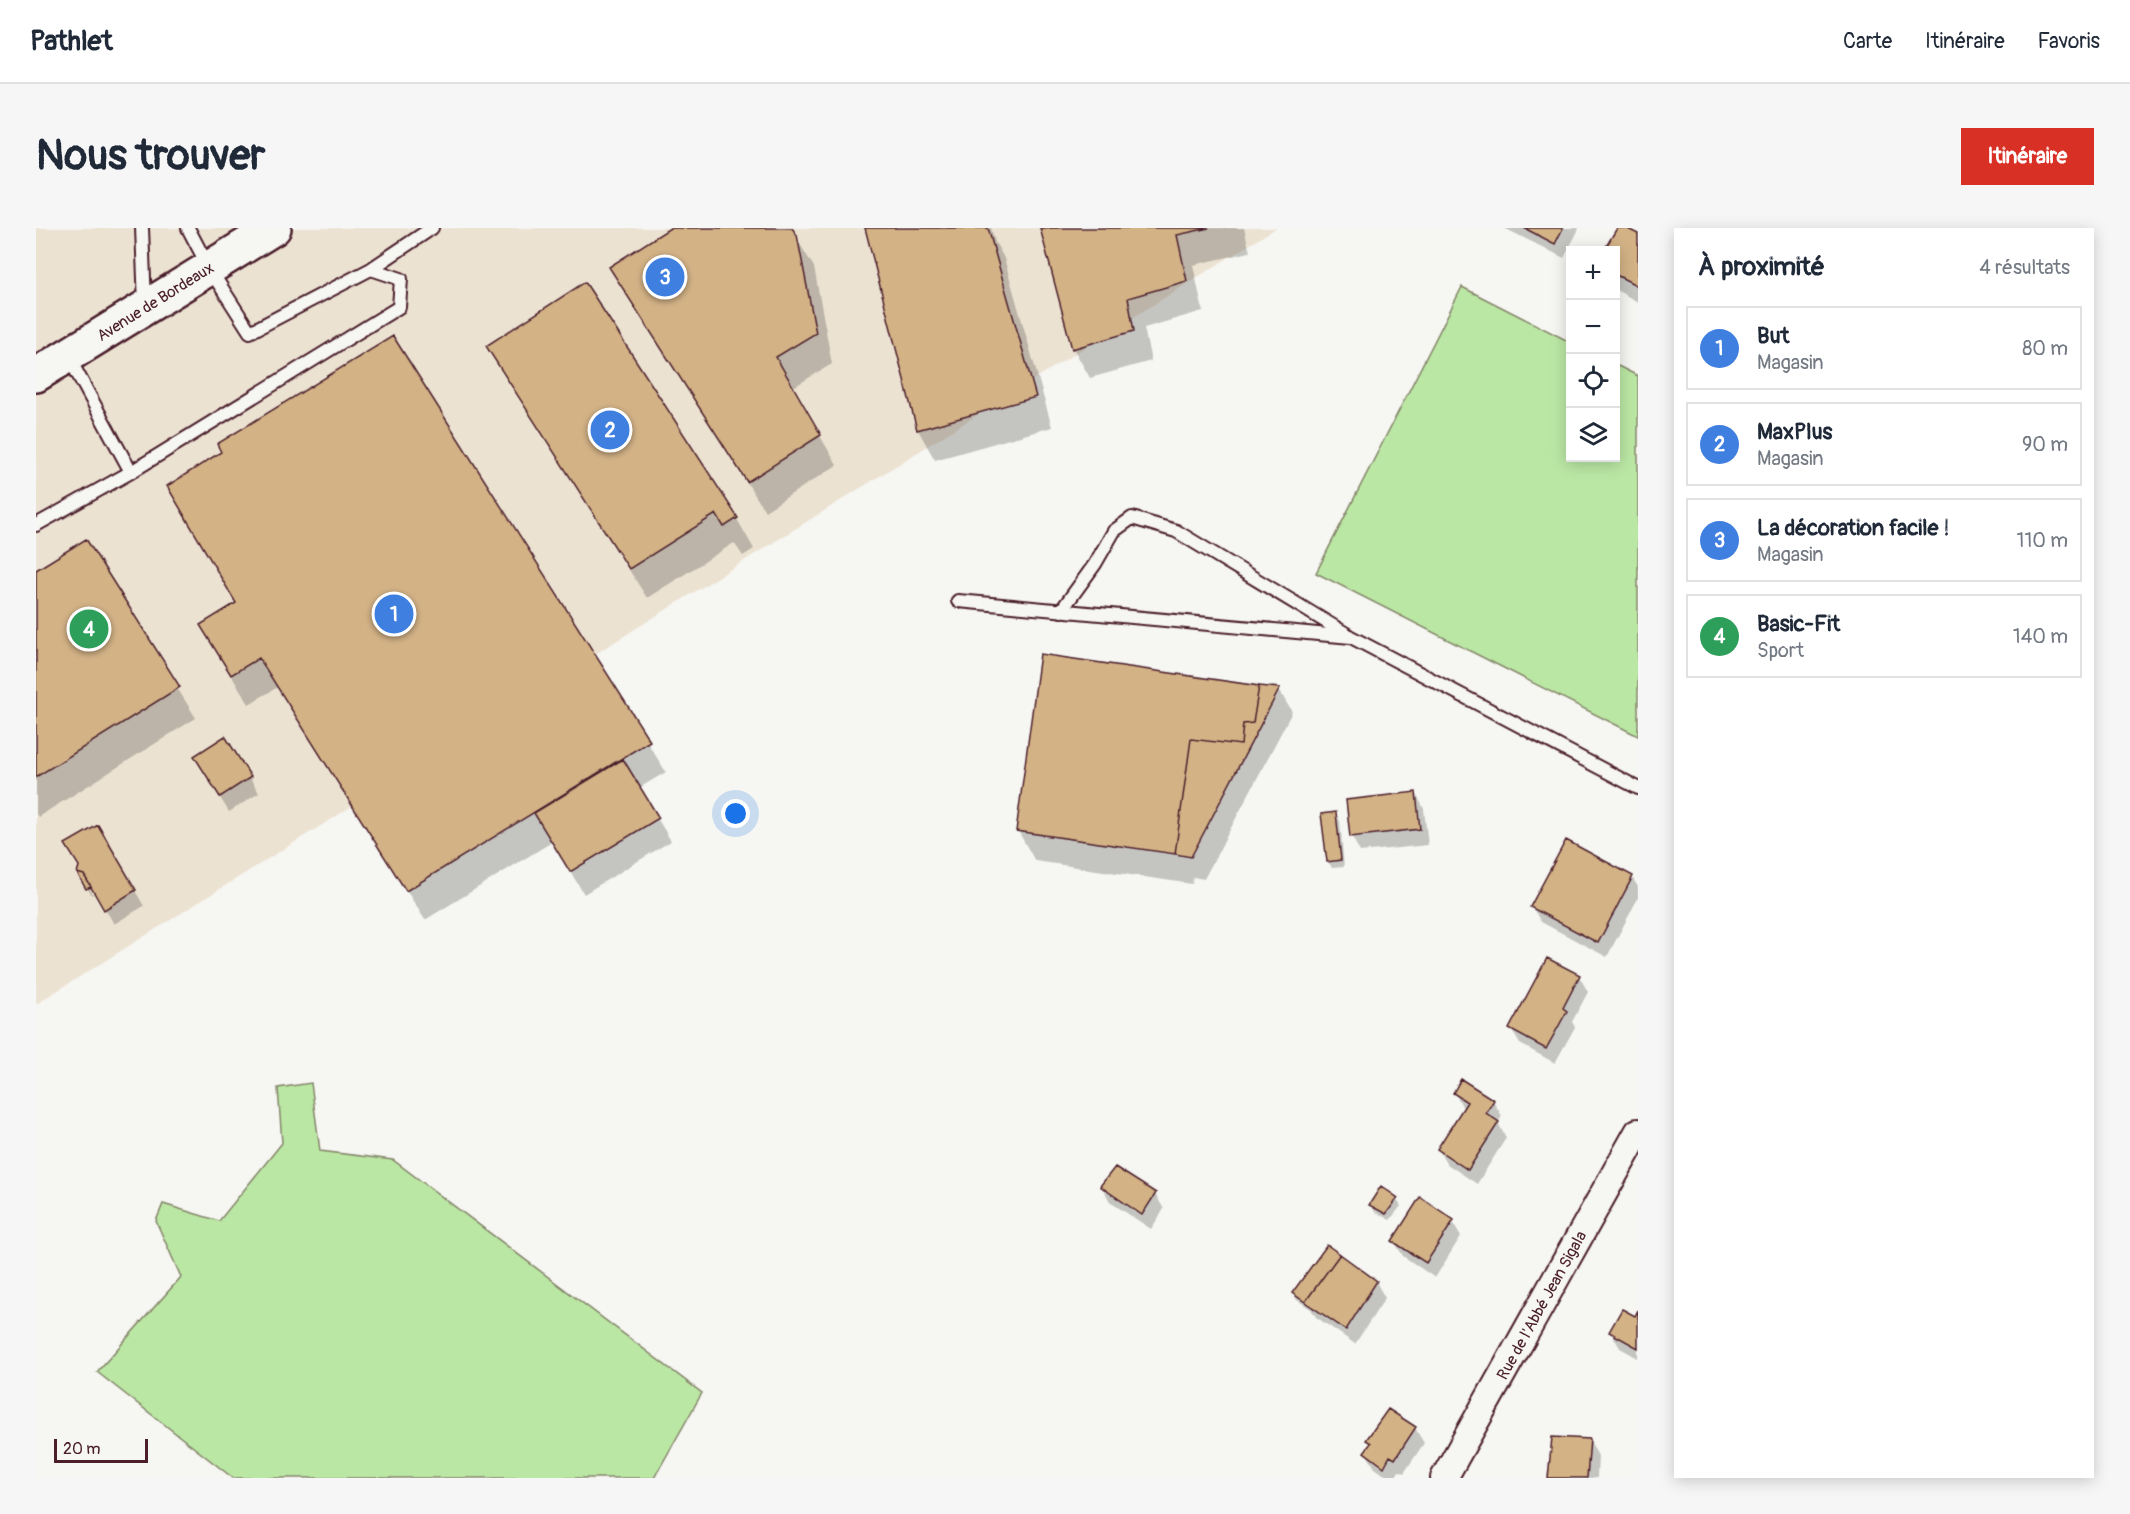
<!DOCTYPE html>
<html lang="fr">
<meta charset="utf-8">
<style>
body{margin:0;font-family:Pangolin,sans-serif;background:#f6f6f7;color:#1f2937}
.controls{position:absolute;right:18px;top:18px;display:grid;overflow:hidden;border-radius:0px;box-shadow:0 3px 15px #0003}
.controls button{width:54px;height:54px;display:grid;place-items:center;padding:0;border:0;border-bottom:2px solid #e0e1e3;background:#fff;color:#1f2937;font:30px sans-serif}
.scale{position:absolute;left:18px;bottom:15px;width:94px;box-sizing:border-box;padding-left:6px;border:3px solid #4a1f2b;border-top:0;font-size:16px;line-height:21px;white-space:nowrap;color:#4a1f2b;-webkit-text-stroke:4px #f6f6f2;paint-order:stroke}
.you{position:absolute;left:700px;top:586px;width:21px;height:21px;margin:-15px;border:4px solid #fff;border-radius:50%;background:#1a73e8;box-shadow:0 0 0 9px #1a73e833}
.badge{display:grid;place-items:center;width:39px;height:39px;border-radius:50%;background:#d93025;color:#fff;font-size:20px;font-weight:700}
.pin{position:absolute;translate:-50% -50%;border:3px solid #fff;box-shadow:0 2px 6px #0006}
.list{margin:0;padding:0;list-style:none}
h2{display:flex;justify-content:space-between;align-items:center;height:78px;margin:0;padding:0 24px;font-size:26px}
h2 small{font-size:20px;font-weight:400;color:#747a83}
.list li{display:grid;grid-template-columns:39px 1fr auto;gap:18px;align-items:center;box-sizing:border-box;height:84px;margin:0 12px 12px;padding:0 12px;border:2px solid #e0e1e3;border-radius:0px}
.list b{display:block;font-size:22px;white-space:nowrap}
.list p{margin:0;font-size:20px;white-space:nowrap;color:#747a83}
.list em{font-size:20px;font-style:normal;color:#747a83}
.icon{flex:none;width:33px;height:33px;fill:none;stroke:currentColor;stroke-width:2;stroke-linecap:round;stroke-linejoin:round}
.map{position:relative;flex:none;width:1602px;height:1250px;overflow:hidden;border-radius:0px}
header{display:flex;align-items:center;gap:36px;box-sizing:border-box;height:84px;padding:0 30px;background:#fff;border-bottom:2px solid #e0e1e3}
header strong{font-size:28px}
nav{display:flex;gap:33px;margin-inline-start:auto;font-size:21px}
.intro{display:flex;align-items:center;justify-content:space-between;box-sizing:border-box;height:144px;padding:0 36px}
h1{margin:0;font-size:42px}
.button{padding:15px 27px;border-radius:0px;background:#d93025;color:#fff;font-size:21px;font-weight:700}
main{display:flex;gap:36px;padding:0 36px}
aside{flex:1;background:#fff;border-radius:0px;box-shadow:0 3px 15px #0003}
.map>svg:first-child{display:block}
.built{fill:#ece2d2}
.green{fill:#bbe7a4;stroke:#828368;stroke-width:1.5}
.shadow{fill:#0003}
.building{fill:#d3b286;stroke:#4a1f2b;stroke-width:1.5}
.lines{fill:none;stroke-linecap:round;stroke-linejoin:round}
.service-casing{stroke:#4a1f2b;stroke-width:16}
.minor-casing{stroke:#4a1f2b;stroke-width:30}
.secondary-casing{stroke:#4a1f2b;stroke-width:38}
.service{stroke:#f6f6f2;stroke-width:12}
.minor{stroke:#f6f6f2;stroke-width:26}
.secondary{stroke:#f6f6f2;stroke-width:33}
.labels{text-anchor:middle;stroke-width:6;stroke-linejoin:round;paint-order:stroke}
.street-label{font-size:16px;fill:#4a1f2b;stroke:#f6f6f2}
</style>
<header>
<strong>Pathlet</strong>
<nav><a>Carte</a><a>Itinéraire</a><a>Favoris</a></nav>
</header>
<div class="intro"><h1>Nous trouver</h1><a class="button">Itinéraire</a></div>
<main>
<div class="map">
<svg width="1602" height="1250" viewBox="0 0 1602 1250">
<rect width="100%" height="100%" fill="#f6f6f2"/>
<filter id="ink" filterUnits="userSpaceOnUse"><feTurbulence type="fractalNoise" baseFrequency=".0167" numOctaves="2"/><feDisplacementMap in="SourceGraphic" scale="12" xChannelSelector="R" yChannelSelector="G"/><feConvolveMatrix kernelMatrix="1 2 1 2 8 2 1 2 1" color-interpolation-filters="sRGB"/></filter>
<g filter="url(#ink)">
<path class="built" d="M0 0H1240L0 776Z"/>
<path class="green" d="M1426 59 1534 114V230H1580V137L1602 148V508L1280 345Z
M275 855 284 923 357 932 666 1165 618 1250H197L61 1144 145 1049 120 993 127 976 183 993 246 915 242 860Z"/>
<path class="shadow" d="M637 0H754L778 39 796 136 756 160 801 237 729 283 575 40Z
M831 0H955L959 14 968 30 1016 199 899 232 882 202Z
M1005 0H1208L1214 24 1157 37 1167 83 1108 100 1115 133 1054 150 1037 120Z
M1468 0H1542L1543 1 1528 30Z
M1583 0H1587L1602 8V74L1580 62V22H1570Z
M548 57 701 291 718 321 707 328 698 315 611 370 470 149Z
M357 110 630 544 603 560 635 613 548 666 516 614 389 692 242 459 213 476 183 428 201 376Z
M49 313 160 490 2 589 0 586V344Z
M1225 459 1243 462 1256 484 1168 651 1157 649 1156 656 999 633 982 603Z
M189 510 223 565 193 584 168 544Z
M1380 565 1388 581 1392 617 1324 624 1316 609 1312 573Z
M1299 586 1304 593 1308 639 1296 640 1292 633Z
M62 599 108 678 78 696 58 662 54 661 57 667H56L51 660Z
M1596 649 1602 659V670L1571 729 1505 694 1496 679Z
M1543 748 1552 764 1536 794 1539 799 1519 835 1484 816 1475 801Z
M1419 865 1457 873 1466 888 1462 895 1470 910 1441 956 1411 936 1402 921 1427 880Z
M1066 958 1119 966 1128 981 1115 1001 1074 974Z
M1360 971 1365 978 1354 992 1339 984 1335 977Z
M1416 993 1425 1008 1399 1050 1367 1028 1358 1013Z
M1340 1054 1349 1070 1319 1116 1280 1089 1275 1081 1261 1072 1257 1065Z
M1602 1085V1130L1584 1120 1575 1104 1599 1090Z
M1379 1200 1388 1215 1368 1245 1363 1243 1359 1250H1353L1339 1240 1330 1225 1335 1217 1332 1212Z
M1554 1213 1562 1228 1561 1250H1514Z"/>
<path class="building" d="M634 0H756L761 7 780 105 740 129 785 207 711 254 573 39Z
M829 0H952L1000 169 881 202Z
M1004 0H1173L1141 7 1151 53 1092 70 1098 103 1036 121Z
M1488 0H1527L1519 16Z
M1581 0H1590L1602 6V58L1580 47V22H1568Z
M549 54 702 290 688 299 680 286 593 341 450 118Z
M357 108 614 513 370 663 223 430 195 447 164 397 200 375 131 258 185 224 181 216Z
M50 311 144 459 0 549V342Z
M1004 426 1223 458 1217 495 1207 496 1205 517 1155 511 1139 626 980 603Z
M1223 458 1244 460 1155 629 1139 626 1155 511 1205 517 1207 496 1217 495Z
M189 508 215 549 184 569 158 528Z
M587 531 623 590 534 644 498 585Z
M1380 564 1384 601 1314 609 1310 572Z
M1300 584 1305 632 1291 634 1285 586Z
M62 597 100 662 68 682 48 647 41 645 43 638 29 616Z
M1530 612 1597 648 1562 715 1494 679Z
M41 645 48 647 55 659 50 661Z
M1511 730 1544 747 1527 780 1531 783 1510 821 1473 801Z
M1425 851 1458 872 1450 885 1463 894 1432 942 1401 921 1431 874 1417 865Z
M1079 939 1120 965 1106 987 1064 958Z
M1345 958 1362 970 1350 986 1333 977Z
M1384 969 1418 992 1390 1035 1356 1013Z
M1291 1017 1304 1026 1269 1074 1256 1065Z
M1304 1026 1341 1053 1310 1102 1269 1074Z
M1586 1081 1599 1088 1602 1082V1120L1573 1104Z
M1352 1181 1380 1199 1359 1231 1354 1228 1348 1239 1328 1224 1335 1215 1330 1212Z
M1516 1209 1554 1211 1551 1250H1512Z"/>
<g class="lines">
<defs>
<path id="service" d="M106 0 109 76
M335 41 396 0
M32 128 95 244 363 79 365 51 335 41 214 104 173 40 152 0
M0 297 95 244
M922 373 1315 409 1602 560
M1025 383 1059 336 1078 303 1096 290 1140 303 1312 407"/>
<path id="minor" d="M1408 1250 1602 904"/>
<path id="secondary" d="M0 147 238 0"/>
</defs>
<use href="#service" class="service-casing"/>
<use href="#minor" class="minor-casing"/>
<use href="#secondary" class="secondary-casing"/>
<use href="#service" class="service"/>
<use href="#minor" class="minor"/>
<use href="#secondary" class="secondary"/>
</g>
</g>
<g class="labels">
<g class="street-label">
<text transform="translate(119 73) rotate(-32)" y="6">Avenue de Bordeaux</text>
<text transform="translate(1505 1077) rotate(-61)" y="6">Rue de l'Abbé Jean Sigala</text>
</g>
</g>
</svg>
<div class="controls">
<button>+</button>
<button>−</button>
<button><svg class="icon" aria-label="locate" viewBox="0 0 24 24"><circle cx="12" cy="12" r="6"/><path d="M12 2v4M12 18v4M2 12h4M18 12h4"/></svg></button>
<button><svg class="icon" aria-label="layers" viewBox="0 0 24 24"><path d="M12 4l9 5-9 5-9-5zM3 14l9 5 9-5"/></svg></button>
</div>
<div class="scale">20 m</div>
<div class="you"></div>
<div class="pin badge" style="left:358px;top:386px;background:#3f7fe0">1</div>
<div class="pin badge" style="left:574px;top:202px;background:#3f7fe0">2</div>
<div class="pin badge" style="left:629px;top:49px;background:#3f7fe0">3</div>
<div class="pin badge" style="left:53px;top:401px;background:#2e9e5b">4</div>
</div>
<aside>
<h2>À proximité<small>4 résultats</small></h2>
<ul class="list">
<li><span class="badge" style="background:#3f7fe0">1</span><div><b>But</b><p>Magasin</p></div><em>80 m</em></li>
<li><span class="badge" style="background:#3f7fe0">2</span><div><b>MaxPlus</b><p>Magasin</p></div><em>90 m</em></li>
<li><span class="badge" style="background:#3f7fe0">3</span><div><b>La décoration facile !</b><p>Magasin</p></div><em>110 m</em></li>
<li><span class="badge" style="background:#2e9e5b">4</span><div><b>Basic-Fit</b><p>Sport</p></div><em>140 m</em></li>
</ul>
</aside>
</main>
